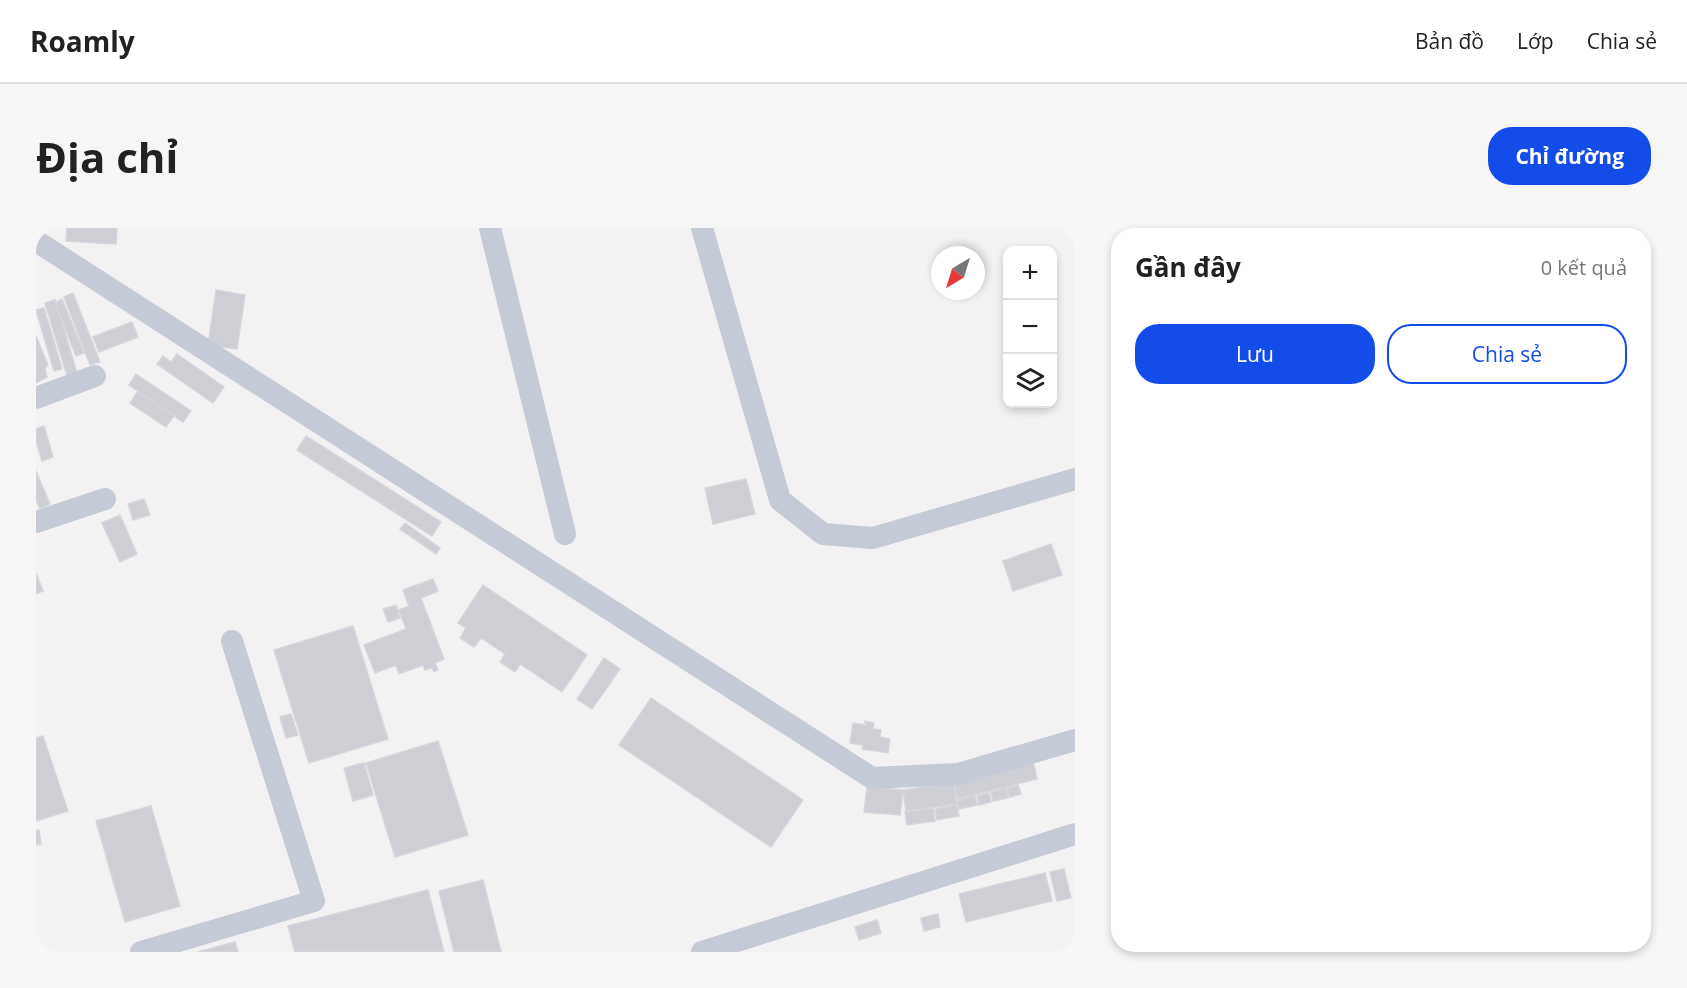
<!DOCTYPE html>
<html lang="vi">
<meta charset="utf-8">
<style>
body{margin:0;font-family:"Open Sans",sans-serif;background:#f6f6f6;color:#222}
.controls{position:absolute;right:18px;top:18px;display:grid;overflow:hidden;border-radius:12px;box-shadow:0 3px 9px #0003}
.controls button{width:54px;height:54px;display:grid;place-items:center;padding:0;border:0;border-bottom:2px solid #e0e0e0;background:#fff;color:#222;font:30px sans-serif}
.compass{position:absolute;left:895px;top:18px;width:54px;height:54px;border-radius:50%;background:#fff;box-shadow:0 3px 9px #0003;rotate:218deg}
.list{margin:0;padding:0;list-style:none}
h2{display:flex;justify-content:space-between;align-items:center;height:78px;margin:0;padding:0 24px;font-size:26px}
h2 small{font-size:20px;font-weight:400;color:#767676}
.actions{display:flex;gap:12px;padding:18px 24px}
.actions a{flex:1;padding:14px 0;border:2px solid #144cea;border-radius:24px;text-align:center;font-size:21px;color:#144cea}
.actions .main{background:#144cea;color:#fff}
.icon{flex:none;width:33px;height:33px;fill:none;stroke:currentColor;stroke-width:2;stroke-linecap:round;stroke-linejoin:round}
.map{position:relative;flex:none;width:1039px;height:724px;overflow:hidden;border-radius:24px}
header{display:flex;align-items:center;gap:36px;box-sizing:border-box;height:84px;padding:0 30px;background:#fff;border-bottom:2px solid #e0e0e0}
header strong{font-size:28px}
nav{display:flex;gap:33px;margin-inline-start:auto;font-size:21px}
.intro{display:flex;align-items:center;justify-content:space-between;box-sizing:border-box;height:144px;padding:0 36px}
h1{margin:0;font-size:42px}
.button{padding:15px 27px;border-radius:24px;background:#144cea;color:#fff;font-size:21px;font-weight:700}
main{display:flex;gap:36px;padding:0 36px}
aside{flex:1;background:#fff;border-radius:24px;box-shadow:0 3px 9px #0003}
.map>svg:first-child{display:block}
.building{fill:#cdcfd5;stroke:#d5d6dc;stroke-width:1.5}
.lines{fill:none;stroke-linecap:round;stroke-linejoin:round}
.minor{stroke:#c4cad6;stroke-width:22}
</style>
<header>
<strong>Roamly</strong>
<nav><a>Bản đồ</a><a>Lớp</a><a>Chia sẻ</a></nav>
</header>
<div class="intro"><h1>Địa chỉ</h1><a class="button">Chỉ đường</a></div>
<main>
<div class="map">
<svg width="1039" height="724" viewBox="0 0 1039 724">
<rect width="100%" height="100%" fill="#f3f1f1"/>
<path class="building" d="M31 0H81L80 16 30 13Z
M180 62 209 67 201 121 172 117Z
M37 65 64 134 54 137 28 69Z
M26 71 48 125 40 128 19 75Z
M19 72 42 148 32 151 9 75Z
M8 80 26 141 18 143 0 82Z
M96 94 102 109 63 124 57 109Z
M0 108 12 137 9 140 11 149 0 155Z
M141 126 188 159 177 175 121 136 127 128 135 134Z
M100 146 155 183 147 194 93 157Z
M102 163 138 188 130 199 94 175Z
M8 198 17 229 6 233 0 213V201Z
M270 208 405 294 396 308 261 222Z
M0 243 14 276 4 281 0 272Z
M710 251 719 286 677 296 669 260Z
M108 271 114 287 97 292 92 276Z
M84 287 101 326 84 334 66 295Z
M369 295 404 320 400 326 364 301Z
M1015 316 1026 347 977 363 967 333Z
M0 345 7 363 0 366Z
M397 351 402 363 385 370 408 431 399 435 402 442 398 444 396 439 389 442 387 437 363 446 360 437 339 445 328 417 370 401 363 382 373 378 367 362Z
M447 357 551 427 526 464 484 436 479 444 464 434 469 426 445 410 438 419 424 410 430 400 422 395Z
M360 377 364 390 352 394 347 381Z
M317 398 352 511 273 535 238 422Z
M568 430 584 441 556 481 541 471Z
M615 470 767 572 735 619 583 517Z
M255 486 262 507 250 510 244 489Z
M829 493 838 495 837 501 845 502 844 509 854 511 852 525 826 521 827 517 814 515 817 495 829 497Z
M7 508 32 583 0 593V510Z
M402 513 432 607 359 629 330 535Z
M997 533 1001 551 922 571 917 553Z
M328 535 337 567 317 573 308 540Z
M918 555 921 576 870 583 867 562Z
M982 557 985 566 974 569 971 560Z
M831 559 867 562 864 587 828 584Z
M970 560 972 570 957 573 955 564Z
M953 565 955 574 943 577 941 568Z
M939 568 941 577 923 581 922 572Z
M921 577 923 588 901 592 899 581Z
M115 578 144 678 89 694 60 593Z
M897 580 899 593 871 597 869 584Z
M0 602H3L5 616 0 617Z
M1028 641 1035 670 1021 673 1014 644Z
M1009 645 1016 673 930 694 923 666Z
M447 652 465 724H418L403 663Z
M392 662 408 724H259L252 698Z
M902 686 904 699 888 703 885 690Z
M841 692 845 705 823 712 819 699Z
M199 714 202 724H162Z"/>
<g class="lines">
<path class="minor" d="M454 0 529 306
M666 0 744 272 787 306 837 310 1039 251
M0 13 836 550 922 546 1039 512
M0 170 59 148
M0 294 69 271
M105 724 278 673 196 413
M666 724 1039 606"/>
</g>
</svg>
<div class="controls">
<button>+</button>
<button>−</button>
<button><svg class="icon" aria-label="layers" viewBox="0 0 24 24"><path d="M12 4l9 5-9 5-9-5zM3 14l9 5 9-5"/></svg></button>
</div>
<svg class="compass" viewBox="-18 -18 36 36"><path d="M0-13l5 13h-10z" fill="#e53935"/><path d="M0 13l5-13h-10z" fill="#767676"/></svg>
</div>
<aside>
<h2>Gần đây<small>0 kết quả</small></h2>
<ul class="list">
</ul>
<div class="actions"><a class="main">Lưu</a><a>Chia sẻ</a></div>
</aside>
</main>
